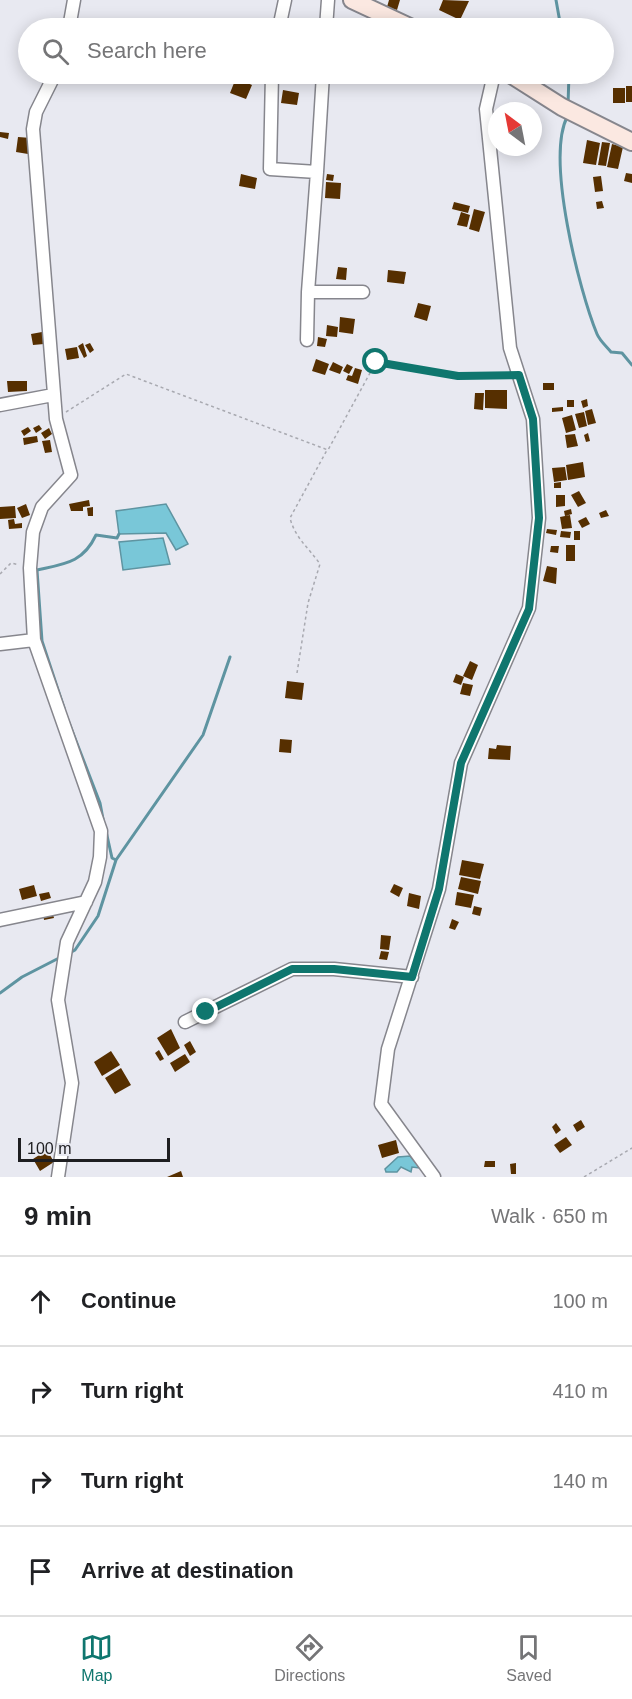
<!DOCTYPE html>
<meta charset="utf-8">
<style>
body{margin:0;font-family:Arial,sans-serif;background:#f2f2f2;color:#202124}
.compass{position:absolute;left:488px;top:102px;width:54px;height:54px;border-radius:50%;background:#fff;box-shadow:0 3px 15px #0003;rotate:328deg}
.scale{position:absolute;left:18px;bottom:15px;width:152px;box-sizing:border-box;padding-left:6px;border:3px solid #1e1e21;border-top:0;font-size:16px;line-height:21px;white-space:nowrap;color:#1e1e21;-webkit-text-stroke:4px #e8e9f1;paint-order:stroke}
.stop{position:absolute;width:18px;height:18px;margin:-14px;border:4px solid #0f766e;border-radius:50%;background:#fff}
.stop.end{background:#0f766e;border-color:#fff;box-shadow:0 2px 6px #0008}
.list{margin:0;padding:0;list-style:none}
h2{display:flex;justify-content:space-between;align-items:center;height:78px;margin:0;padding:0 24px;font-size:26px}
h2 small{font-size:20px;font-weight:400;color:#757577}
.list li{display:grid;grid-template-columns:39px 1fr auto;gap:18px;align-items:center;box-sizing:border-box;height:90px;padding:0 24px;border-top:2px solid #e0e0e0}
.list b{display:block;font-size:22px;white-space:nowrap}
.list em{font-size:20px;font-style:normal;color:#757577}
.icon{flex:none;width:33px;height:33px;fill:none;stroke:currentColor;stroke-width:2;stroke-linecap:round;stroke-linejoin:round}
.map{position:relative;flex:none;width:632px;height:1177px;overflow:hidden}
.search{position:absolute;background:#fff;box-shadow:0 3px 15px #0003;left:18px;right:18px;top:18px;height:66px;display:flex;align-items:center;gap:15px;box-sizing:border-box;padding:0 21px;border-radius:33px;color:#757577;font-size:22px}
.sheet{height:438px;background:#fff}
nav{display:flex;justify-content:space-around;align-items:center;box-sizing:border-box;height:84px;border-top:2px solid #e0e0e0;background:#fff;font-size:16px;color:#757577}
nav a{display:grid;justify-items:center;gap:3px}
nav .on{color:#0f766e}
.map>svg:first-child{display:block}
.water{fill:#79c7d8;stroke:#5e94a1;stroke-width:1.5}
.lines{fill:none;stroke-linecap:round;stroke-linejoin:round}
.stream{stroke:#5e94a1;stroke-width:3}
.building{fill:#562f00}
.street-casing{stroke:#86868d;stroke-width:15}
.secondary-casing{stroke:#86868d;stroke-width:20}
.path{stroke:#a8a9b0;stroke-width:1.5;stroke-dasharray:3 3;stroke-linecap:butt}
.street{stroke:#fff;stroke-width:12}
.secondary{stroke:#fbe8e1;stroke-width:16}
.route{stroke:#0f766e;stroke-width:8}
</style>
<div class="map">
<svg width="632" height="1177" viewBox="0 0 632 1177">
<rect width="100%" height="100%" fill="#e8e9f1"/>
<path class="water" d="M166 504 188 544 176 550 166 533 119 534 116 511Z
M163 538 170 564 123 570 119 542Z
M410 1156 420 1168 412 1167 411 1172 401 1167 397 1172H386L385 1169 398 1157Z"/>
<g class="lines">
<path class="stream" d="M556 0 561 28
M568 105 569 74
M567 117C546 160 579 290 597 334 600 341 607 347 611 352L622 353 632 365
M64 708 42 641 37 570C64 564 83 563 96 535L117 538 119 534
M66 715 100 803 103 819
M106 831 112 858 116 860
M68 954 75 950 98 916 116 860 203 735 230 657
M0 993 22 977 59 958"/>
</g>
<path class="building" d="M389 0H400L397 10 387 7Z
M443 0 469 1 460 20 439 10Z
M519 18 528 22 525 28H514Z
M483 21 494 24 493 28H480Z
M365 22 380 28H362Z
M236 78 252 85 246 99 230 93Z
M626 86H632V102H626Z
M613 88H625V103H613Z
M283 90 299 93 297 105 281 103Z
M0 132 9 133 8 139 0 137Z
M18 137 31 138 28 154 16 152Z
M587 140 600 143 596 165 583 163Z
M602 142 610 143 606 166 598 165Z
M612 144 623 147 618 169 607 167Z
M626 173 632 174V183L624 181Z
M241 174 257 178 255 189 239 186Z
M327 174 334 175 333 181 326 180Z
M601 176 603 191 595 192 593 177Z
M326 182 341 183 340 199 325 198Z
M602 201 604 208 597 209 596 202Z
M454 202 470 206 468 213 452 209Z
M474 209 485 212 479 232 469 229Z
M461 212 470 215 467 227 457 225Z
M338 267 347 268 346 280 336 279Z
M388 270 406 272 404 284 387 282Z
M418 303 431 306 427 321 414 317Z
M340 317 355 319 353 334 339 332Z
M327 325 338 327 337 337 326 336Z
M42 332 44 344 33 345 31 334Z
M318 337 327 339 325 347 317 346Z
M83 343 87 356 84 358 78 346Z
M90 343 94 350 90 353 85 345Z
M77 347 79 358 67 360 65 349Z
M316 359 329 364 325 375 312 371Z
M333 362 343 367 340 374 329 370Z
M347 364 353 367 349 374 343 371Z
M355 368 362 370 358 384 346 380 348 375 352 376Z
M7 381H27V391L8 392Z
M543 383H554V390H543Z
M485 390H507V409L485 408Z
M475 393H484L483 410 474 409Z
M587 399 588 406 583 408 581 401Z
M567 400H574V407H567Z
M563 407V411L552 412V408Z
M592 409 596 423 588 425 585 411Z
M584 412 587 426 579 428 575 414Z
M572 415 576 430 566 433 562 418Z
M39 425 42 429 36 433 33 428Z
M28 427 31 431 24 436 21 431Z
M49 428 52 434 45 439 41 433Z
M588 433 590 441 586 442 584 435Z
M575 434 578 446 567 448 565 435Z
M37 436 38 442 24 445 23 438Z
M50 440 52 452 45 453 42 441Z
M583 462 585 477 568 480 566 465Z
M565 467 567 480 554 482 552 468Z
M561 482V488H554V483Z
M579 491 586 503 578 507 571 495Z
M556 495H565V506L556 507Z
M89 500 90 506 83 507V511H71L69 504Z
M26 504 30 515 22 518 17 508Z
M15 506 16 518 0 519V507Z
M93 507V516H88L87 508Z
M571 509 572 514 565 516 564 511Z
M606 510 609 516 601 518 599 513Z
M570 515 572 528 562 529 560 517Z
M586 517 590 524 582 528 578 521Z
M14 519 15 524 22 523V528L9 529 8 520Z
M547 529 557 530 556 535 546 533Z
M561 531 571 532 570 538 560 537Z
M574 531H580V540H574Z
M566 545H575V561H566Z
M551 546H559L558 553 550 552Z
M547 566 557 568 556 584 543 581Z
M470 661 478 665 472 680 463 676Z
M456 674 464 677 461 685 453 682Z
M287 681 304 683 302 700 285 698Z
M463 683 473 685 470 696 460 694Z
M280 739 292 740 291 753 279 752Z
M497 745 511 746 510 760 488 759 489 748 496 749Z
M462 860 484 864 480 879 459 875Z
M461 877 481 881 478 894 458 889Z
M394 884 403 888 399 897 390 892Z
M34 885 37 896 22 900 19 889Z
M49 892 51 898 41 901 39 894Z
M457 892 474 895 471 908 455 905Z
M409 893 421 896 419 909 407 906Z
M474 906 482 908 480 916 472 914Z
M52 911 54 918 44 920 43 913Z
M452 919 459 922 455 930 449 928Z
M381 935 391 936 389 950 380 949Z
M381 951 389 952 387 960 379 959Z
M171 1029 180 1048 168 1056 157 1038Z
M190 1041 196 1052 190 1056 184 1045Z
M159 1050 164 1059 160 1061 155 1053Z
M111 1051 120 1065 102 1076 94 1062Z
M185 1054 190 1062 175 1072 170 1063Z
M121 1068 131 1085 115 1094 105 1078Z
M581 1120 585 1127 577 1132 573 1125Z
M556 1123 561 1130 556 1134 552 1127Z
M566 1137 572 1145 560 1153 554 1145Z
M396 1140 399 1153 382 1158 378 1145Z
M47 1150 54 1162 40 1171 33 1159Z
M485 1161H495V1167H484Z
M516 1163V1174H511L510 1164Z
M181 1171 183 1177H167Z"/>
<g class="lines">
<defs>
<path id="street" d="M69 28 74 0
M279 28 285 0
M326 28 328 0
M55 74 36 112 33 129 56 419 71 475 42 507 33 532 30 568 34 640 101 831 100 857 95 882 67 942 58 1000 72 1083 58 1177
M272 74 270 169 317 172 308 292 307 340
M317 172 323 74
M308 292H363
M0 405 53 395
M0 644 34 640
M0 920 86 902
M185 1022 292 969H334L412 977
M434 1177 381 1104 388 1049 439 889 461 763 529 608 539 518 533 419 510 348 495 198 486 109 494 74"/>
<path id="secondary" d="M352 0 412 28
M510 74 562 107 632 142"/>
</defs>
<use href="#street" class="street-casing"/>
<use href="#secondary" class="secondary-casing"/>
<path class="path" d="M66 412 126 374 328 450 376 362 458 376 506 375
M0 574 11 563 19 565
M297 673 308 603 320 564C309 548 295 538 290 518L327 450
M584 1177 632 1148"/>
<use href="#street" class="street"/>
<use href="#secondary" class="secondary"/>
</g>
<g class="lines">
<path class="route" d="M206 1012 292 969H334L412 977 439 889 461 763 529 609 539 518 533 419 519 375 458 376 376 362"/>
</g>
</svg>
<svg class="compass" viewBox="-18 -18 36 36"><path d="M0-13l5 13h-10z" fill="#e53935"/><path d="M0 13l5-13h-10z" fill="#757577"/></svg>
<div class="scale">100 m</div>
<div class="stop" style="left:376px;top:362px"></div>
<div class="stop end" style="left:206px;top:1012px"></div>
<div class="search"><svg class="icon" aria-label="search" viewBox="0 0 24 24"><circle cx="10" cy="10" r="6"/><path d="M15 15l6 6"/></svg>Search here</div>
</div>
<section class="sheet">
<h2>9 min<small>Walk · 650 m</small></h2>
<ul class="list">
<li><svg class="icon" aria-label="ahead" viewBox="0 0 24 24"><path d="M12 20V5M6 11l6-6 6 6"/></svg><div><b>Continue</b></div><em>100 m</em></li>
<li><svg class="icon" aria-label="right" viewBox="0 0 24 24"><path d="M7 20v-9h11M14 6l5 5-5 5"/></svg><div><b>Turn right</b></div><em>410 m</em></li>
<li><svg class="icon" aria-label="right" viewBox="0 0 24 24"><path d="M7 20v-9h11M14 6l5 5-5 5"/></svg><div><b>Turn right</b></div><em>140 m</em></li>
<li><svg class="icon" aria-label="arrive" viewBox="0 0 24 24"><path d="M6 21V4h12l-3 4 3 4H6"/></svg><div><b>Arrive at destination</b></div></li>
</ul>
</section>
<nav>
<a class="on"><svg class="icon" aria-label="map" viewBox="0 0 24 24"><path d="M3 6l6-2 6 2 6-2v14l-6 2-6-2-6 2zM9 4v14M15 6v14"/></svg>Map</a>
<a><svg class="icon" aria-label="directions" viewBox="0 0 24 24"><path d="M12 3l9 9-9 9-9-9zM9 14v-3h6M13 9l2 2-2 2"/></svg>Directions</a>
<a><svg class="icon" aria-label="saved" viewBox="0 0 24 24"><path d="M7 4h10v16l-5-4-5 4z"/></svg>Saved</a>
</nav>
